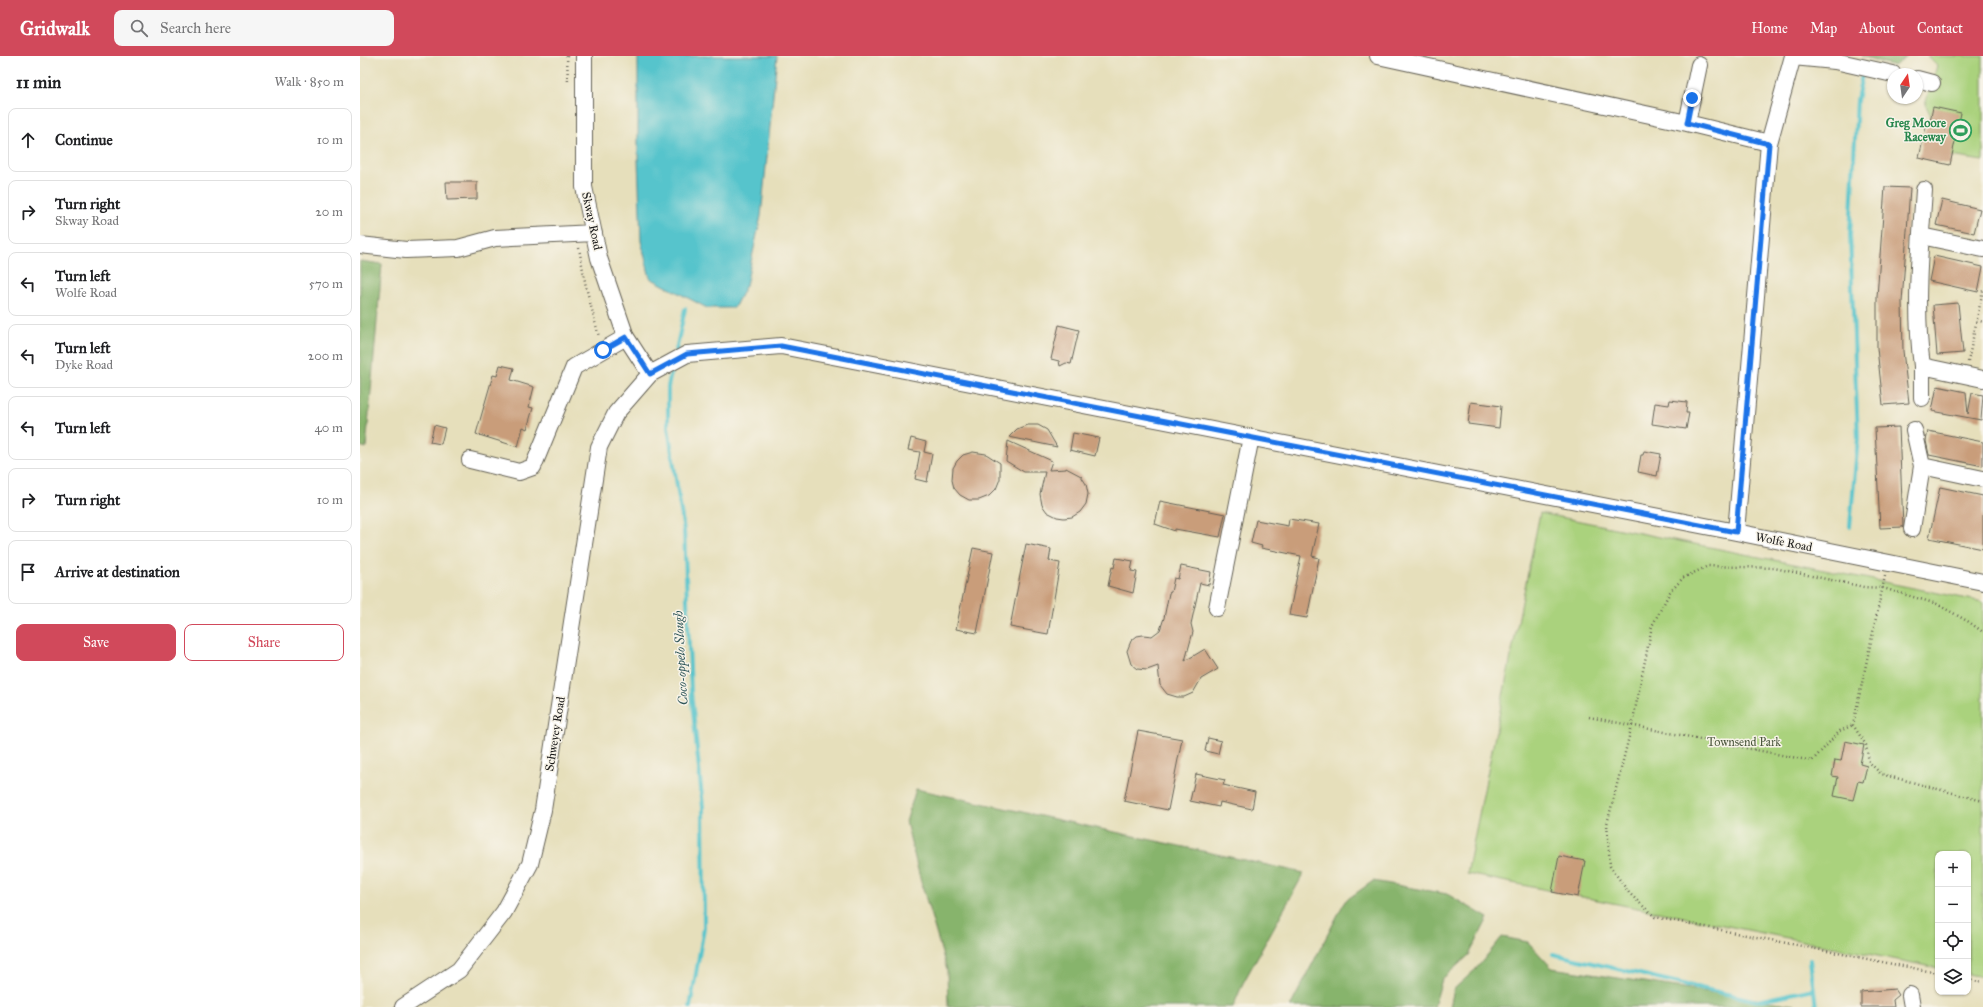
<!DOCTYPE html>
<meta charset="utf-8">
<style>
body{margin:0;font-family:"IM FELL Great Primer",serif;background:#f6f6f6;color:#202124}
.controls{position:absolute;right:12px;bottom:12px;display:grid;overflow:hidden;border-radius:8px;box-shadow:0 1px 3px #0004}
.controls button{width:36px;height:36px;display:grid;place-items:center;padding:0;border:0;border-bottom:1px solid #e0e0e0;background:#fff;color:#202124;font:20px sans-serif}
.compass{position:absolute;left:1527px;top:12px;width:36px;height:36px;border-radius:50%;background:#fff;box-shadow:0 1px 3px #0004;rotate:13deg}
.stop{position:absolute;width:12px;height:12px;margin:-9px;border:3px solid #1a73e8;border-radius:50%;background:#fff}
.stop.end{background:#1a73e8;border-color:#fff;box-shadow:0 1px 4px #0008}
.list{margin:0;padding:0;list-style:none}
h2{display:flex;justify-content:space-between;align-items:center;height:52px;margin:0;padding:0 16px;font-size:17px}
h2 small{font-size:13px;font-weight:400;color:#757577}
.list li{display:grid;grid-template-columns:26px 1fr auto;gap:12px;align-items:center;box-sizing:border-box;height:64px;margin:0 8px 8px;padding:0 8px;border:1px solid #e0e0e0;border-radius:8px}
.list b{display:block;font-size:15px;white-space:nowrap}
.list p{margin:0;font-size:13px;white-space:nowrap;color:#757577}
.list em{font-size:13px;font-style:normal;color:#757577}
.actions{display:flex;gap:8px;padding:12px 16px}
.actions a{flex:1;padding:9px 0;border:1px solid #d1495b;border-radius:8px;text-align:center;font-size:14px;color:#d1495b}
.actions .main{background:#d1495b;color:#fff}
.icon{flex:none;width:22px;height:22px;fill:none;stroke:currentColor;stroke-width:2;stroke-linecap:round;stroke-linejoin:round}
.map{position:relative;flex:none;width:1623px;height:951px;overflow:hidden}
header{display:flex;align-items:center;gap:24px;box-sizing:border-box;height:56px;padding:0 20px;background:#d1495b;color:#fff}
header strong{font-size:19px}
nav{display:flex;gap:22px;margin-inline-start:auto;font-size:14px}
.search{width:280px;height:36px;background:#f6f6f6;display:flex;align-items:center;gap:10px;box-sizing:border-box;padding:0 14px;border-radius:8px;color:#757577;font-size:15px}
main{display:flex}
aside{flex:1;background:#fff}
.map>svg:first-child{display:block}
.green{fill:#aad27d;stroke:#63774c}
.forest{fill:#87b46c;stroke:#526844}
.water{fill:#56c4cc;stroke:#397074}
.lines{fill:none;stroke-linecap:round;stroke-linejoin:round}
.stream{stroke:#56c4cc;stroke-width:4}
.building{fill:#c99d7a}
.minor-casing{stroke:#636054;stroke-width:18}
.path{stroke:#636054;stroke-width:2.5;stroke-dasharray:1 3;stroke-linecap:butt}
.minor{stroke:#fff;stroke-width:16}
.route{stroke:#1a73e8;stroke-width:5}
.labels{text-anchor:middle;stroke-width:3;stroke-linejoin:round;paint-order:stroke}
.leisure-label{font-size:12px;font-weight:bold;fill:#27864d;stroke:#f7f3e8;text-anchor:end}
.street-label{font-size:12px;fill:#1c1c1c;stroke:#f7f3e8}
.park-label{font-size:12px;fill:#475339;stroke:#f7f3e8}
.water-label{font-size:13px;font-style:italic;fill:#30575a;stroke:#f7f3e8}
</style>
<header>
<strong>Gridwalk</strong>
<div class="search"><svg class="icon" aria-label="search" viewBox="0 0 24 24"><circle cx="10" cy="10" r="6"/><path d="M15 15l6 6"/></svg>Search here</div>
<nav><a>Home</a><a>Map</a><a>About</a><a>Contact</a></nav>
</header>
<main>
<aside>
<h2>11 min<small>Walk · 850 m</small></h2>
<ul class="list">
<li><svg class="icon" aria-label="ahead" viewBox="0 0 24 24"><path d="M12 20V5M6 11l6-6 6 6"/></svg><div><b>Continue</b></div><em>10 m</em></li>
<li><svg class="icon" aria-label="right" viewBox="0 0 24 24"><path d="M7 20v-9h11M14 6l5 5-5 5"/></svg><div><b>Turn right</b><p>Skway Road</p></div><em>20 m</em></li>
<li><svg class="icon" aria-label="left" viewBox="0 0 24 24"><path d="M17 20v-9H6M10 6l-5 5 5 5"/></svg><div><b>Turn left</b><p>Wolfe Road</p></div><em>570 m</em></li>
<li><svg class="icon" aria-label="left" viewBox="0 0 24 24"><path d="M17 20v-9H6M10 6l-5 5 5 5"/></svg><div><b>Turn left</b><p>Dyke Road</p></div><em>200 m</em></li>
<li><svg class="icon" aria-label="left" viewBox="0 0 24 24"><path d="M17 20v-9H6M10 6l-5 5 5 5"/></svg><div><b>Turn left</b></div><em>40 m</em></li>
<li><svg class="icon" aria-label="right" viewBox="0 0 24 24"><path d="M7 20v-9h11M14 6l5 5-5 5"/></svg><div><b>Turn right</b></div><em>10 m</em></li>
<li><svg class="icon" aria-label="arrive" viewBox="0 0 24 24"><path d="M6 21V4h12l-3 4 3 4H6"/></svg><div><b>Arrive at destination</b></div></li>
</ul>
<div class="actions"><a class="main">Save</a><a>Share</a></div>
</aside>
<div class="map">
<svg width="1623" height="951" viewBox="0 0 1623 951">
<rect width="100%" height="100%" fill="#f7f3e8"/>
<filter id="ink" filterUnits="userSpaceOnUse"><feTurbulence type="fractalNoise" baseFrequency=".025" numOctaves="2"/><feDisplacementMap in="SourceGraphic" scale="8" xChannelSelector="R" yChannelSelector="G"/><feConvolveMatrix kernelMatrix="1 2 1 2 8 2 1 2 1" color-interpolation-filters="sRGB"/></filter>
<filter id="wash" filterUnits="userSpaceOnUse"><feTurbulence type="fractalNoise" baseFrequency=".012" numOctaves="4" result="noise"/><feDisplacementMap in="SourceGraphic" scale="16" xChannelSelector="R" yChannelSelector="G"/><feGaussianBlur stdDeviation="0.9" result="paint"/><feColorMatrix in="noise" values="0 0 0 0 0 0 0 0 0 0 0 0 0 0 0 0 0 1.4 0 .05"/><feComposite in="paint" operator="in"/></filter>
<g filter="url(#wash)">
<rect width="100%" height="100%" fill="#e6dfbb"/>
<path class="green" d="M1567 0H1623V105L1591 100 1565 48 1577 10Z
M1180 457 1623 546V921L1608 918V798H1578V912L1107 818Z"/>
<path class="forest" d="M1502 0H1547L1534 10Z
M0 205 22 208 6 392 0 390Z
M556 733 944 817 883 927 873 951H588L587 914 561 826 546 766Z
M1013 825 1087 838 1128 862 1109 899 1082 923 1074 951H930L985 845Z
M1142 881 1168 886 1192 912 1434 949V951H1090L1094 933 1116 913Z"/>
<path class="water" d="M278 0H417L401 160 386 229 374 252H347L290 222 281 185 278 103Z"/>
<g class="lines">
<path class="stream" d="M315 299 325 253
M312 312 308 331V371L324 475 331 636 343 751 344 872 330 951
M1490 470 1498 382 1490 179 1497 44 1503 14
M1193 898 1397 945 1454 933
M1450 904 1456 951"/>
</g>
<g id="blocks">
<path class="building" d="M1573 51 1601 57 1590 109 1559 102 1567 66H1570Z
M86 126H117V143L87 144Z
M1525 131 1550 132 1542 246 1543 295 1549 347 1523 349 1517 292V241Z
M1582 144 1620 153 1614 177 1576 169Z
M1574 200 1623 211 1618 236 1569 225Z
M1598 247 1603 297 1577 299 1573 249Z
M699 269 719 274 711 308 706 307 700 310 699 305 691 303Z
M140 309 154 312 151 324 174 331 169 351 173 352 167 373 163 371 158 391 116 378 133 319 137 320Z
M1577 330 1606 336 1608 358 1612 337 1623 339 1621 364 1572 355Z
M1310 344 1327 346 1326 357H1329L1326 373 1292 368 1295 347 1309 349Z
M1111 346 1141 350 1139 372 1108 368Z
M74 369 85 372 81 388 70 386Z
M667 369H678L687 374 697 391 649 381 657 373Z
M1539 371 1543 471 1520 472 1515 372Z
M1568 375 1623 386V410L1569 399 1566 385Z
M713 377 739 382 735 400 710 394Z
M551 382 566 386 564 396 572 398 567 426 555 423 560 396 548 394Z
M648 385 692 405 689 414 706 413V412L721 420 726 428 728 438 726 448 720 456 712 461 704 462 697 461 687 456 682 449 680 438 685 416H664L646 405Z
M1284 395 1301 398 1297 420 1278 416 1281 399H1283Z
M613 396 626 398 640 407V423L636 433 629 440 619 444H609L600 439 594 432 592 424 593 412 597 405 603 399Z
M1580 431 1623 440V493L1569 482Z
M800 445 865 458 860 481 815 473V475L795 468Z
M929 463 959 468 952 500 959 502 947 562 929 559 941 500 901 492 902 490 891 487 896 464 928 470Z
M666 488 691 493 689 505 700 507 688 578 650 571Z
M613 492 633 496 617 577 596 573Z
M756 502 773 505 771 515 777 516 773 537 748 530 752 511 754 512Z
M821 510 851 516 849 529 840 527 831 568 833 576 825 605 845 593 858 613 841 623 833 637 824 641H817L807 638 800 629 798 610 787 614 777 613 771 608 767 595 771 585 777 580 783 579 792 580 800 574 804 562 809 537 811 536 814 522 818 523Z
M778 675 822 683 808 754 764 745Z
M848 682 861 685 858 698 845 695Z
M1485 685 1504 689 1500 708 1507 710 1503 726 1498 725 1493 744 1474 740 1478 721 1472 720 1475 704 1481 705Z
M836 718 865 724 863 729 895 736 892 753 860 746 859 751 830 745Z
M1199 800 1225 805 1218 841 1192 836Z
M1535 933 1539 939 1533 944 1534 951H1501V936Z"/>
</g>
</g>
<g filter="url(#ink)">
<use href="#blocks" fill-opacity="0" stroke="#636054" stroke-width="1"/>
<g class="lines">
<defs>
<path id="minor" d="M224 0V131L239 202 266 281 290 318
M1018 0 1327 67 1409 87
M1433 1 1475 5 1533 18
M1557 23 1572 27
M1327 67 1339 9
M1564 134C1560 193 1554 251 1562 310L1623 323
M1561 180 1623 193
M0 189 46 194 98 192 135 182 234 177
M1562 342V310
M1554 374 1562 410 1623 423
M110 404 159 416 173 411 214 311 266 281
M1552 473 1562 410
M1376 476 1409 87 1433 0
M857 552 891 381
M1550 939 1552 951
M43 951 99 914 144 856 170 808 183 754 239 391 256 357 290 318 327 298 421 290 1376 476 1623 526"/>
</defs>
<use href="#minor" class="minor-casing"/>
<path class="path" d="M207 0 208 27
M219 192 226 231 239 281
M1617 264 1623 266
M1608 306 1623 234
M1525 520 1493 669 1506 689 1509 706 1521 718 1623 745
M1229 661 1452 705 1480 675 1493 669
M1578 917 1295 861 1269 837 1250 810 1247 768 1272 669 1292 570 1310 536 1323 522 1348 510 1414 512 1504 531 1523 532 1577 548 1609 566 1623 576
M1608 923 1623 926"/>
<use href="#minor" class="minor"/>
</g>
</g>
<g class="lines" filter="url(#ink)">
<path class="route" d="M243 294 266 281 290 318 327 298 421 290 1376 476 1409 88 1327 67 1332 42"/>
</g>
<defs>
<symbol id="stadium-ring" viewBox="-11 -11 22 22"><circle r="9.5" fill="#f7f3e8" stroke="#2e9e5b" stroke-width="1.5"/><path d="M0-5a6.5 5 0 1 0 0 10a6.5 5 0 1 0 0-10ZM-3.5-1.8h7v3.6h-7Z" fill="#2e9e5b"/></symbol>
</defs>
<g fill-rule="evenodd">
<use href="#stadium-ring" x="1588" y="62" width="25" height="25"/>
</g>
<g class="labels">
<g class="leisure-label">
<text x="1586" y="71">Greg Moore<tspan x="1586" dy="14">Raceway</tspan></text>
</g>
<g class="street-label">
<text transform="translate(232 165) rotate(78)" y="4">Skway Road</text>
<text transform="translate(1424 486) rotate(11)" y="4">Wolfe Road</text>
<text transform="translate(195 678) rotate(-81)" y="4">Schweyey Road</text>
</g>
<g class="park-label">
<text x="1384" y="690">Townsend Park</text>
</g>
<g class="water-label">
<text transform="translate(320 602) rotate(-93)" y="5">Coco-oppelo Slough</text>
</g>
</g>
</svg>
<div class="controls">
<button>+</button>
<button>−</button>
<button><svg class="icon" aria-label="locate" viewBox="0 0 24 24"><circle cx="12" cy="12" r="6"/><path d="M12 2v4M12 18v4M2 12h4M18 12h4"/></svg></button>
<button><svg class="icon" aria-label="layers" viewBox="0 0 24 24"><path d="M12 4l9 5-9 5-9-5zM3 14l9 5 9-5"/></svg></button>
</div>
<svg class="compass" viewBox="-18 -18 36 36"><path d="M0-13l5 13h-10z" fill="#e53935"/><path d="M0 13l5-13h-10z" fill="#757577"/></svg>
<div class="stop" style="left:243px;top:294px"></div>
<div class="stop end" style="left:1332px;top:42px"></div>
</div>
</main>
